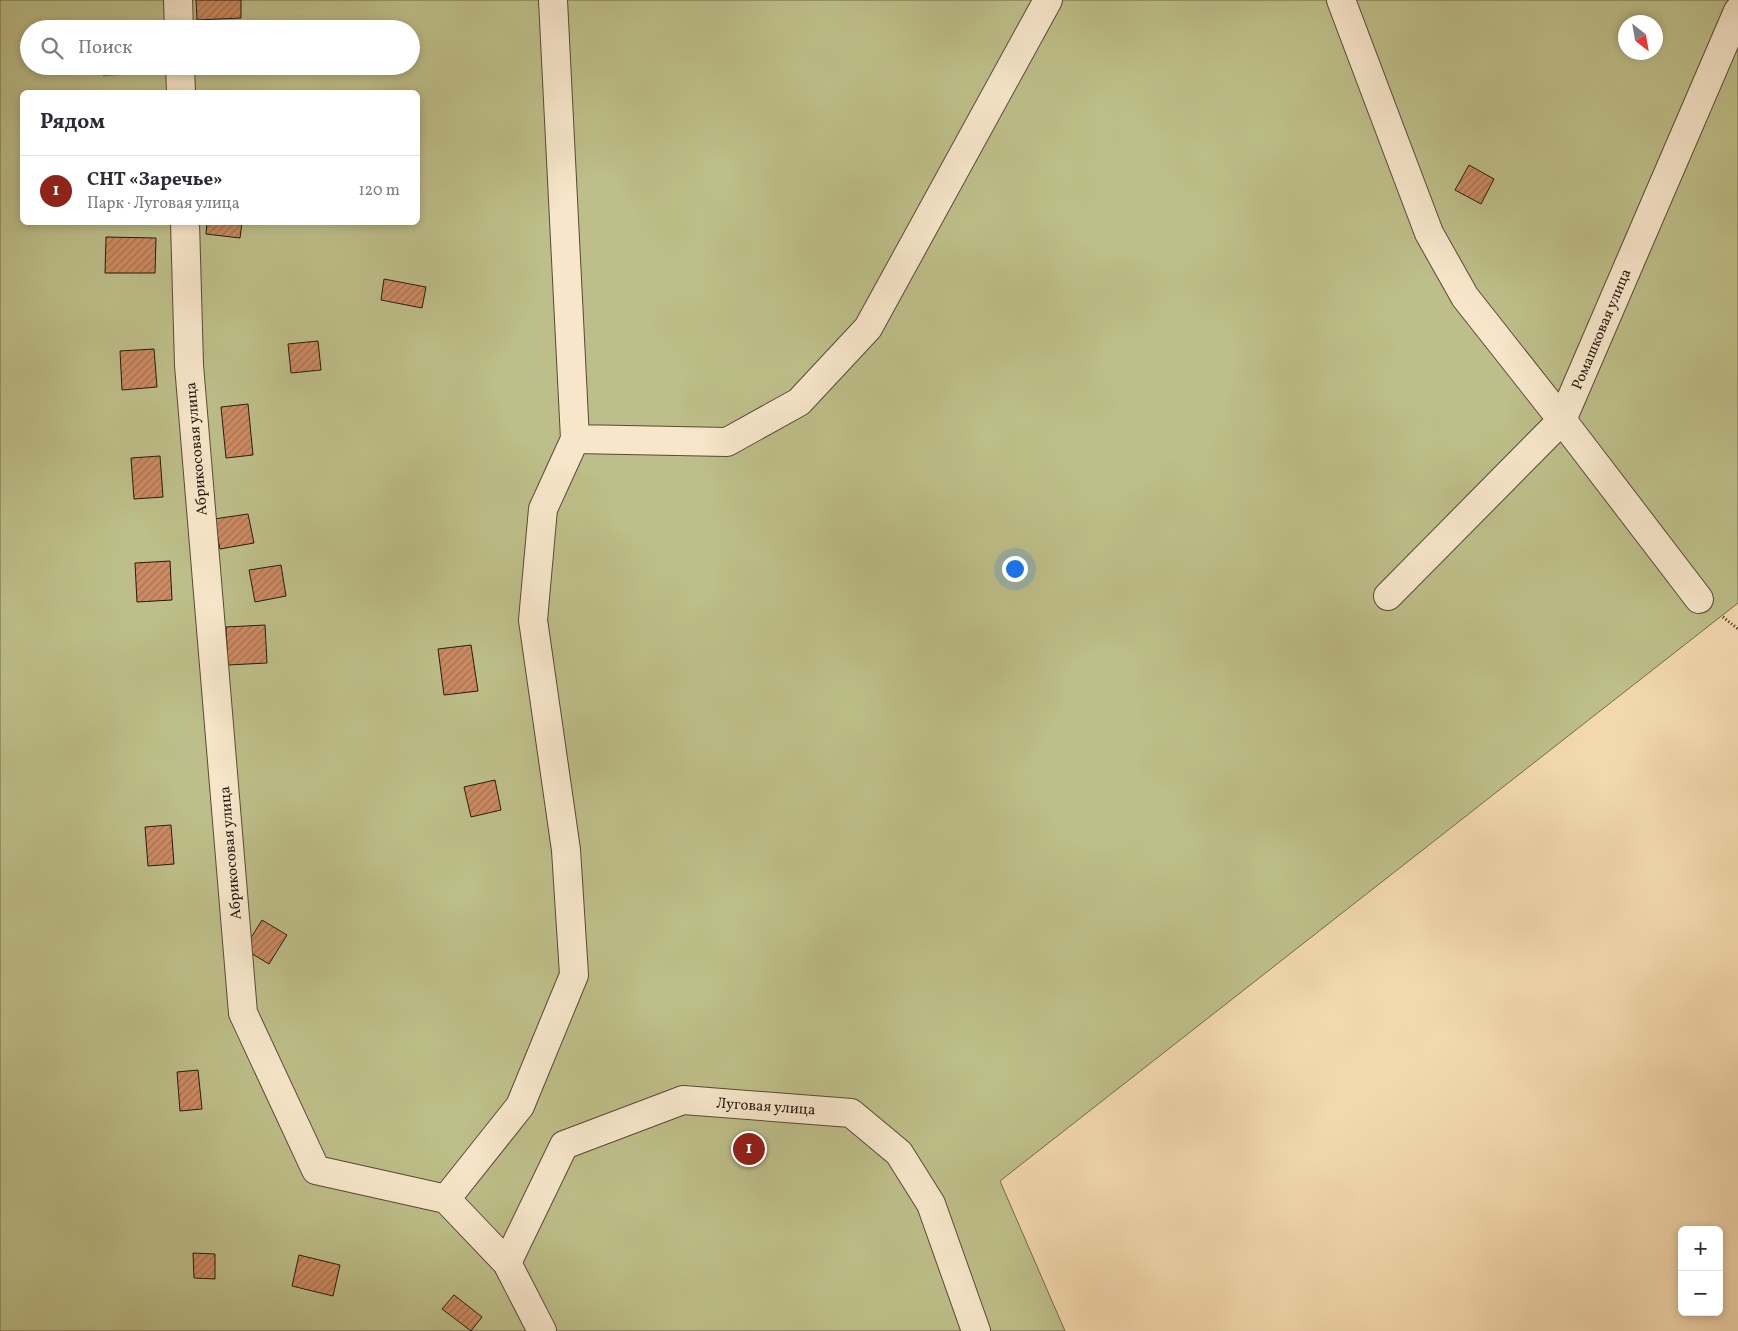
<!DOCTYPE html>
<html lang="ru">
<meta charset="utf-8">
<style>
body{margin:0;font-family:Vollkorn,serif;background:#f2f2f3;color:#2b2b33}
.controls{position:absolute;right:15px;bottom:15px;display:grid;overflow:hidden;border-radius:8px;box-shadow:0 2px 8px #0003}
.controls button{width:45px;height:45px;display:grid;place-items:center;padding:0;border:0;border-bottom:1px solid #e1e1e2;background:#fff;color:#2b2b33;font:25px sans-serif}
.compass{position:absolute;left:1618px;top:15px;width:45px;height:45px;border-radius:50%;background:#fff;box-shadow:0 2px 8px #0003;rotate:149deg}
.you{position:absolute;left:1014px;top:568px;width:18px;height:18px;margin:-12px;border:4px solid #fff;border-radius:50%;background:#1a73e8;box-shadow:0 0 0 8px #1a73e833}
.badge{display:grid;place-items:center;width:32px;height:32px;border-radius:50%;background:#8f2418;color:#fff;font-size:16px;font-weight:700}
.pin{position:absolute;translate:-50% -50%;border:2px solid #fff;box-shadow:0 1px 5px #0006}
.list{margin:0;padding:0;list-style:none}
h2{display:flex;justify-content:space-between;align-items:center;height:65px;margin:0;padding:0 20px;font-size:21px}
h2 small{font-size:16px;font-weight:400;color:#7c7c81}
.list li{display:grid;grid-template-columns:32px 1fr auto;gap:15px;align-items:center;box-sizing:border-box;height:70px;padding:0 20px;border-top:1px solid #e1e1e2}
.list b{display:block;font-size:19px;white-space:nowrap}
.list p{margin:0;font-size:16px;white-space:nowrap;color:#7c7c81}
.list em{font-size:16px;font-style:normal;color:#7c7c81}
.icon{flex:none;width:28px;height:28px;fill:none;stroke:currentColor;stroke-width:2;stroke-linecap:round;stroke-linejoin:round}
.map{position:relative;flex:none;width:1738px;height:1331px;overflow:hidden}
.search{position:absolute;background:#fff;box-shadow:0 2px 8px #0003;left:20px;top:20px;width:400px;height:55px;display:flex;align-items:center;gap:12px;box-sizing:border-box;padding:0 18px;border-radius:28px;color:#7c7c81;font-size:19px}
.panel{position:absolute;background:#fff;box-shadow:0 2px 8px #0003;left:20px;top:90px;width:400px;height:135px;border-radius:8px}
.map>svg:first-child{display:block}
.green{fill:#bdbe89;stroke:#716c4c;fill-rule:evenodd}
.building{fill:url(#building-hatch);stroke:#251b0f}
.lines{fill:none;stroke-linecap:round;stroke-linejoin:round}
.minor-casing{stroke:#584a37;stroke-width:30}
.path{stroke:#251b0f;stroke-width:3;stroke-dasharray:1 2.5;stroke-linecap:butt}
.minor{stroke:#f7e6ca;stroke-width:28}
.labels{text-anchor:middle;stroke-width:4.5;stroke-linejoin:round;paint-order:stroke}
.street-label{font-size:15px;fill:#251b0f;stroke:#f7e6ca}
</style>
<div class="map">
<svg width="1738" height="1331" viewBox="0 0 1738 1331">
<defs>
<pattern id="building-hatch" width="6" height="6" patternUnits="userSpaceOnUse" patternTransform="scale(1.25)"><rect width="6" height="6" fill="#cc8b62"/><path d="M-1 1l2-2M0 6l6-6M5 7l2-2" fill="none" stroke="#a5714f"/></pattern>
</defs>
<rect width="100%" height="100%" fill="#f3d8ae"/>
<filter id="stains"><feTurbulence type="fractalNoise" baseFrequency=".004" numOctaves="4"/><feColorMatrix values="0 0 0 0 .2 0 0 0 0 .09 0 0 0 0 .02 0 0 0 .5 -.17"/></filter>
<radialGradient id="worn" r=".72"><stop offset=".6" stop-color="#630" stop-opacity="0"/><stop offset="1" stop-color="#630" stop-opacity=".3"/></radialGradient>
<path class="green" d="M0 0H1738V603L1000 1181 1065 1331H0ZM1626 22H1656V52H1626ZM29 29H411V66H29ZM22 92H418V222H22Z"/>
<path class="building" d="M196 0H241V18L197 20Z
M102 66H139L140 74 103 75Z
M1469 165 1494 179 1481 204 1455 190Z
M207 222H242L240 238 206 234Z
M106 237 156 238 155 273H105Z
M384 279 426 287 422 308 381 300Z
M318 341 321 370 291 373 288 344Z
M154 349 157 387 122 390 120 351Z
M248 404 253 455 226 458 221 407Z
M160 456 163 497 134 499 131 458Z
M248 514 254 543 220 549 214 519Z
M170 561 172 600 137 602 135 563Z
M281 565 286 596 255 602 249 570Z
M265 625 267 663 228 665 226 627Z
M471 645 478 691 444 695 438 649Z
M495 780 501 810 471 817 464 787Z
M171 825 174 864 148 866 145 827Z
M262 920 287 935 269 964 244 949Z
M198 1070 202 1109 180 1111 177 1072Z
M193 1253 215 1254V1279L194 1278Z
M299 1255 340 1265 333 1296 292 1286Z
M454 1295 482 1317 471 1331 442 1309Z"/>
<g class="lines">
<defs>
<path id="minor" d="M178 0 179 29
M1341 0 1429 233 1465 297 1562 420 1699 599
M180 66 181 92
M185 222 189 365 243 1013 316 1170 446 1199 507 1263 542 1331
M575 439 727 442 799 402 868 328 1048 0
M1388 596 1562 420 1738 11
M446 1199 520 1106 574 975 566 850 533 620 543 509 575 439 553 0
M507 1263 564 1145 683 1100 851 1113 899 1153 931 1204 976 1331"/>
</defs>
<use href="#minor" class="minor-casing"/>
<path class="path" d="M1723 617 1738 629"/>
<use href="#minor" class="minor"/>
</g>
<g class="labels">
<g class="street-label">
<text transform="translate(1601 329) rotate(-67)" y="5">Ромашковая улица</text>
<text transform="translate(196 449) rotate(-95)" y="5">Абрикосовая улица</text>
<text transform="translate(230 853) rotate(-95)" y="5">Абрикосовая улица</text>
<text transform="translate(766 1106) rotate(4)" y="5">Луговая улица</text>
</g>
</g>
<rect width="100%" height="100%" filter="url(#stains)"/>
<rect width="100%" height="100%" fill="url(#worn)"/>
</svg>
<div class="controls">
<button>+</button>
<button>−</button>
</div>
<svg class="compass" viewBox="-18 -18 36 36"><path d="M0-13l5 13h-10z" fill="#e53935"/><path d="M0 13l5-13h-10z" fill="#7c7c81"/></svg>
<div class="you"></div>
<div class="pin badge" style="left:749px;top:1149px">1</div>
<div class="search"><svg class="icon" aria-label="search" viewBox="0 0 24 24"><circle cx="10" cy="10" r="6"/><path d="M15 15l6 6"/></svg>Поиск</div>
<section class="panel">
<h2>Рядом<small></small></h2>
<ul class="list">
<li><span class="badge">1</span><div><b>СНТ «Заречье»</b><p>Парк · Луговая улица</p></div><em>120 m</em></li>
</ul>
</section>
</div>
